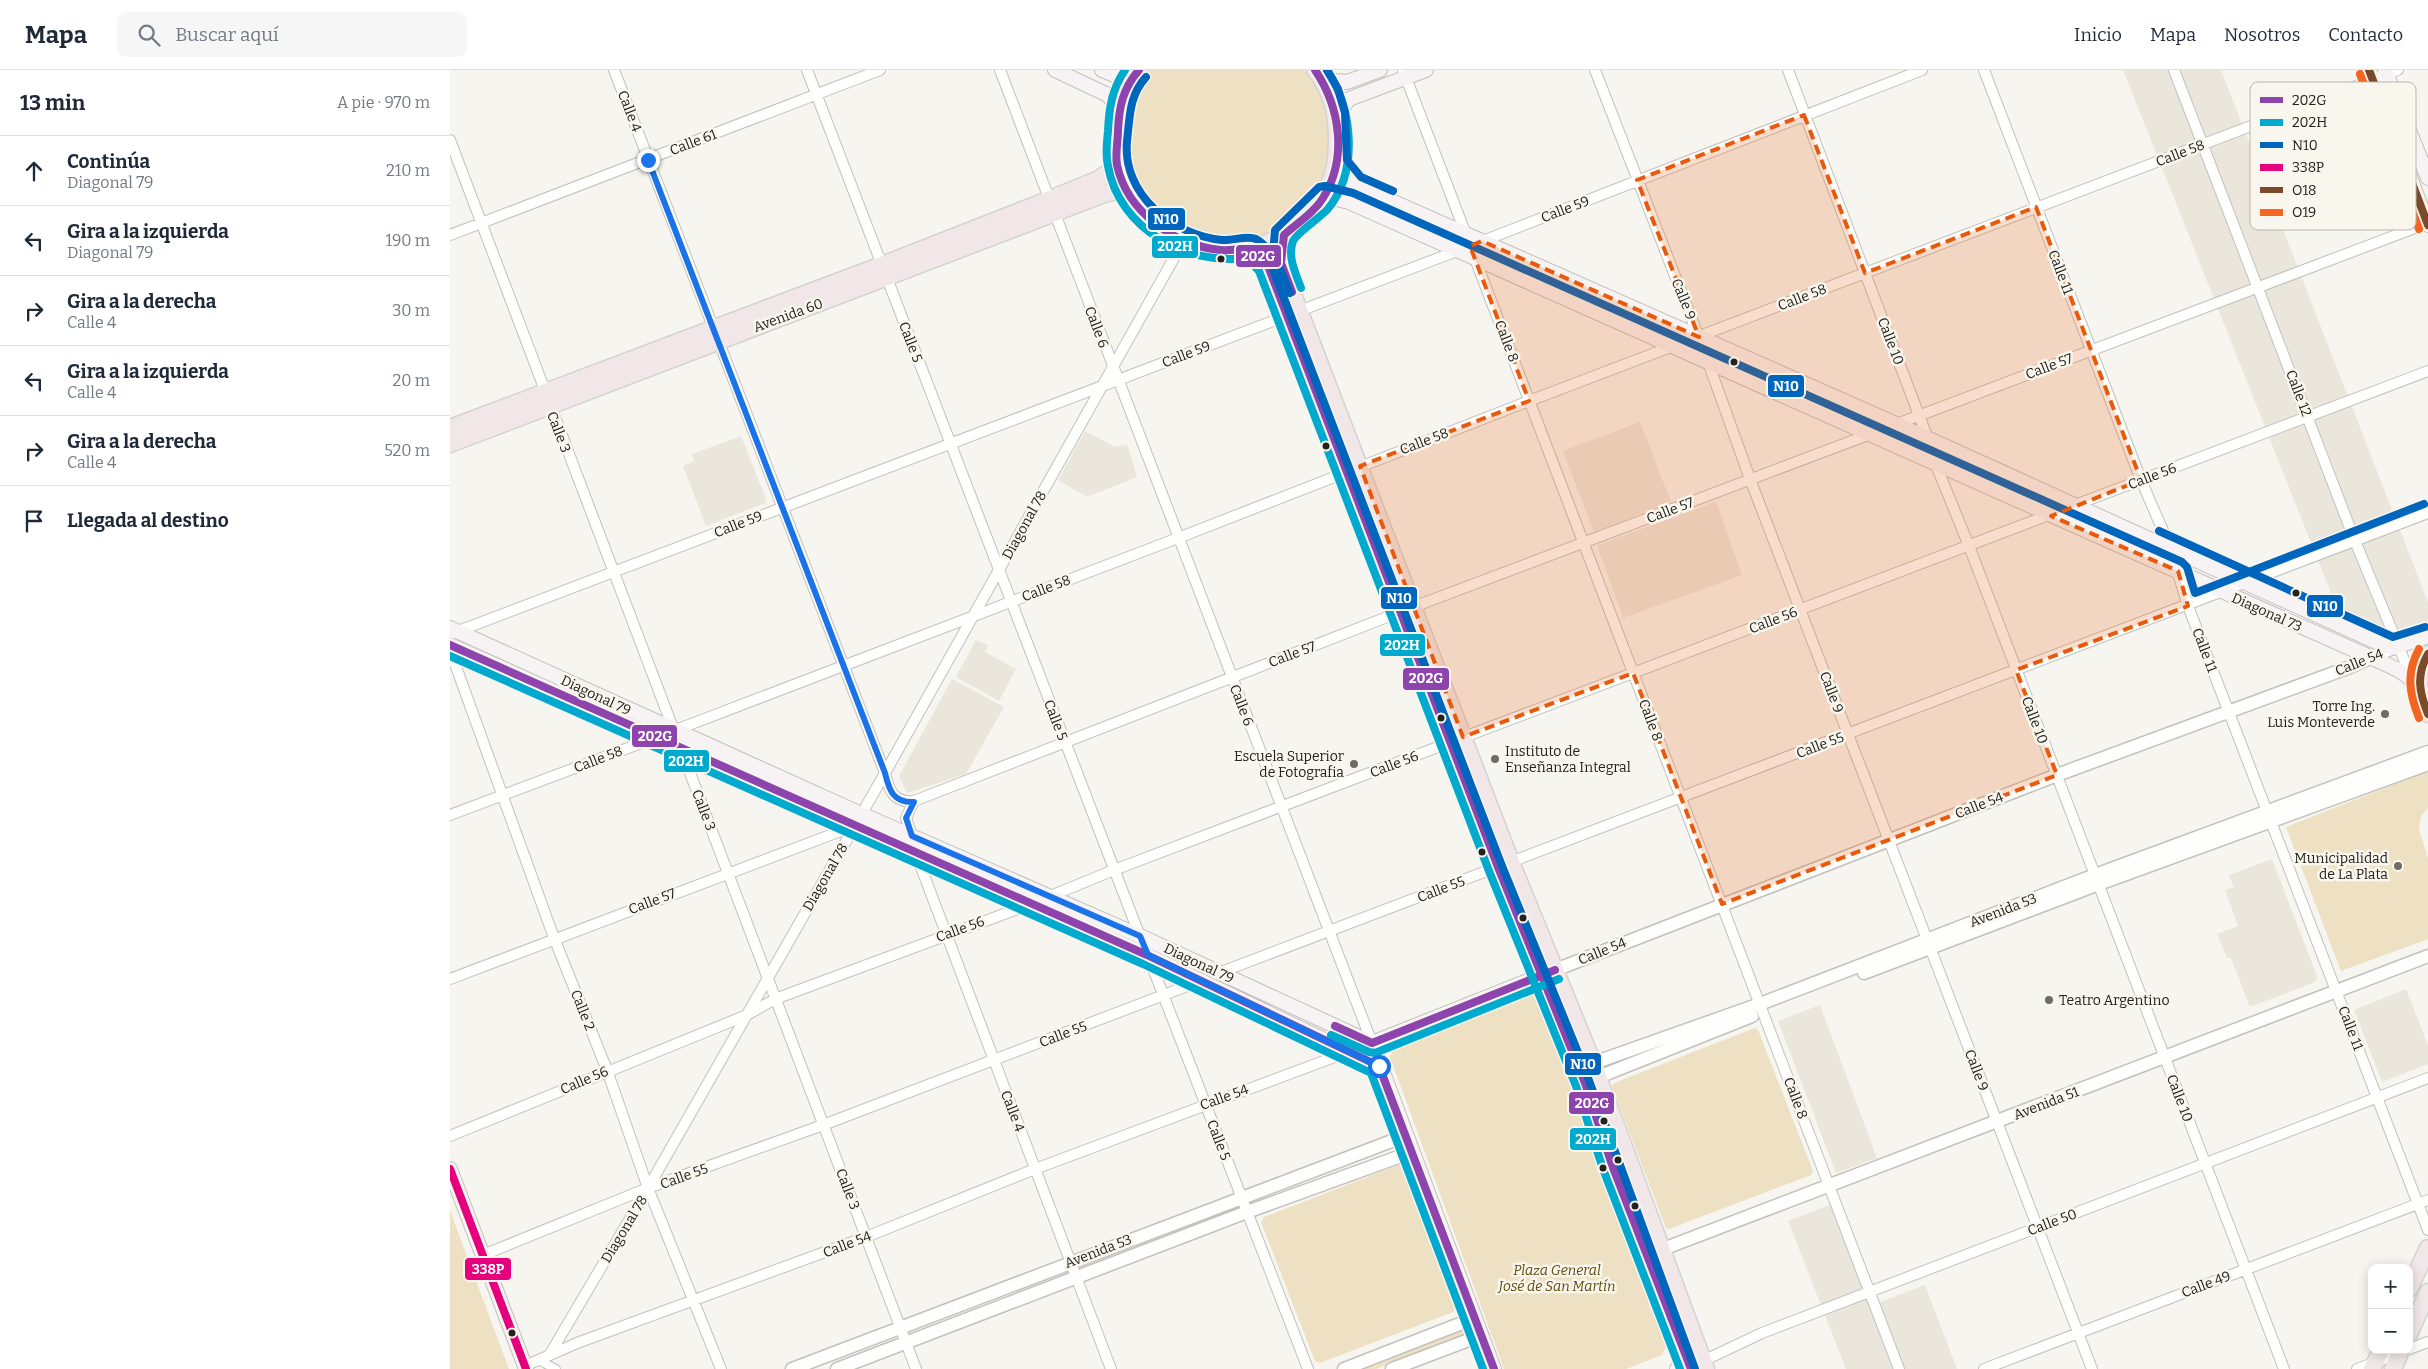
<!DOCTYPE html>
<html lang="es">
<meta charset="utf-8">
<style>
body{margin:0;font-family:Bitter,serif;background:#f6f6f7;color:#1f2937}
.controls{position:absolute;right:15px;bottom:15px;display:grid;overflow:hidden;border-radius:10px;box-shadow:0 2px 12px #0003}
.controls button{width:45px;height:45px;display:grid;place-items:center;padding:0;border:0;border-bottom:1px solid #e0e1e3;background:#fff;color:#1f2937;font:25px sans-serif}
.stop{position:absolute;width:15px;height:15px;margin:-11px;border:4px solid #1a73e8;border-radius:50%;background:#fff}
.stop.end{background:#1a73e8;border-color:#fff;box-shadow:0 1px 5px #0008}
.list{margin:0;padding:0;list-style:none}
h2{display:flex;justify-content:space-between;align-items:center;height:65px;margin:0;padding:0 20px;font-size:21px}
h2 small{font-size:16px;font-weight:400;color:#747a83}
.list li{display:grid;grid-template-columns:32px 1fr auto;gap:15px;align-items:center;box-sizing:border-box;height:70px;padding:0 20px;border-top:1px solid #e0e1e3}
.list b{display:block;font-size:19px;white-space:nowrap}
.list p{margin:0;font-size:16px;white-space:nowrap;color:#747a83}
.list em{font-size:16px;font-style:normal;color:#747a83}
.icon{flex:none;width:28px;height:28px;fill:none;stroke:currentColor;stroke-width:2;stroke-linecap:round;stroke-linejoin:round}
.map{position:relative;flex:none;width:1978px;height:1299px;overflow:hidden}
header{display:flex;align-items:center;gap:30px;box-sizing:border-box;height:70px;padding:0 25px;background:#fff;border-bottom:1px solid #e0e1e3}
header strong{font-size:24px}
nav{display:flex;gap:28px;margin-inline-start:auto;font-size:18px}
.search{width:350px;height:45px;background:#f6f6f7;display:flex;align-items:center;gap:12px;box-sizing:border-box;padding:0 18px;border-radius:10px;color:#747a83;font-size:19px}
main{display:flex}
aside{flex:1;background:#fff}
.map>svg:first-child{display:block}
.built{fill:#ebe6dc}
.green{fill:#ede0c3}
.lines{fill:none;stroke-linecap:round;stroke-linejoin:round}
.pedestrian-casing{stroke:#c2c1bd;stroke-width:10}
.minor-casing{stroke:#c2c1bd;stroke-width:12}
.tertiary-casing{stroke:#c2c1bd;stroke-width:15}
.secondary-casing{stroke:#c2c1bd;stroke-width:16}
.primary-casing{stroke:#d4d3d1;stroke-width:19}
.pedestrian{stroke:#fefefd;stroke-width:8}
.minor{stroke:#fefefd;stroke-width:10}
.tertiary{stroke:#fefefd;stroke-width:12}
.secondary{stroke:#f7f2f3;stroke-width:14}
.primary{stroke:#f1e7e8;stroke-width:16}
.bus-1-casing{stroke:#f9f6ed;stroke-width:11}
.bus-2-casing{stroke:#f9f6ed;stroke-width:11}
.bus-3-casing{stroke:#f9f6ed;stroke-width:11}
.bus-4-casing{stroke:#f9f6ed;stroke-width:11}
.bus-5-casing{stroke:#f9f6ed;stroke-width:11}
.bus-6-casing{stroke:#f9f6ed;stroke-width:11}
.bus-1{stroke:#8e44ad;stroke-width:8}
.bus-2{stroke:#00a9ce;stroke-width:8}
.bus-3{stroke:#0065bd;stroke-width:8}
.bus-4{stroke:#e5007d;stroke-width:8}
.bus-5{stroke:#7a4b2a;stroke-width:8}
.bus-6{stroke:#f26522;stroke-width:8}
.route{stroke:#1a73e8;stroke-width:6}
.marked{fill:#e8590c;fill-opacity:0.2;stroke:#e8590c;stroke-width:4;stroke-dasharray:10 6;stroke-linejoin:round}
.bus-dot{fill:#23221f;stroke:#f9f6ed;stroke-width:2}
.poi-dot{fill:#6d6c68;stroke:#f9f6ed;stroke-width:2}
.labels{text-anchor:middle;stroke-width:5;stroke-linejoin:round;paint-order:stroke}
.street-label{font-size:14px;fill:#23221f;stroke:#f9f6ed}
.poi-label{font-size:14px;fill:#23221f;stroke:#f9f6ed;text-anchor:end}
.park-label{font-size:14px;font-style:italic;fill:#624b0f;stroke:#f9f6ed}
.key{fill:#f9f6ed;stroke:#b9b6af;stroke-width:1}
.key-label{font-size:14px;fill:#23221f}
.line-badge{stroke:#f9f6ed;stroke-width:2}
.badge-label{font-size:14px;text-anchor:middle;font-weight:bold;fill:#fff}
</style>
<header>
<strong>Mapa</strong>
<div class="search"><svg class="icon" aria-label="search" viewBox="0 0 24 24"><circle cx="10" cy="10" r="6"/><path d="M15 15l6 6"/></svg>Buscar aquí</div>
<nav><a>Inicio</a><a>Mapa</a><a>Nosotros</a><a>Contacto</a></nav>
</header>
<main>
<aside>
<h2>13 min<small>A pie · 970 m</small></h2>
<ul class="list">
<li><svg class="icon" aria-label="ahead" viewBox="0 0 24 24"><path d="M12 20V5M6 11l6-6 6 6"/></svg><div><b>Continúa</b><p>Diagonal 79</p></div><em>210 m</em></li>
<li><svg class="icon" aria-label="left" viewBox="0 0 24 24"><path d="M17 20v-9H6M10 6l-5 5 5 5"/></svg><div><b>Gira a la izquierda</b><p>Diagonal 79</p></div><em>190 m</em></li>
<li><svg class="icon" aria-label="right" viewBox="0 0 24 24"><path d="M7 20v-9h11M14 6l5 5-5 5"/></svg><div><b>Gira a la derecha</b><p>Calle 4</p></div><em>30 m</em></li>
<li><svg class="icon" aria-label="left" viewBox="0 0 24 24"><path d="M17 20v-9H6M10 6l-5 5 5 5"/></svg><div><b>Gira a la izquierda</b><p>Calle 4</p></div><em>20 m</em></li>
<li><svg class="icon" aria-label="right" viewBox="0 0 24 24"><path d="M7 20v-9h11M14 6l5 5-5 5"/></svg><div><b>Gira a la derecha</b><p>Calle 4</p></div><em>520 m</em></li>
<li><svg class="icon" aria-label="arrive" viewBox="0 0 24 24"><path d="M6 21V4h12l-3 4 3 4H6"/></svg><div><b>Llegada al destino</b></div></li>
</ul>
</aside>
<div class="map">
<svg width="1978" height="1299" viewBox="0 0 1978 1299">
<rect width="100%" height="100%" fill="#f6f5f0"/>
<path class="built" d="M1673 0H1771L1978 532V555L1955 564 1925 561 1889 543Z
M1190 352 1221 432 1144 462 1113 381Z
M635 361 665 377 677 374 687 407 637 427 608 410Z
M291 366 316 429 315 433 256 456 233 396 244 391 242 384Z
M1266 432 1292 505 1173 548 1147 475Z
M526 570 538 575 535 582 566 599 549 631 506 607Z
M502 609 554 637 516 704 457 723 449 706Z
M1822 789 1867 906 1865 912 1800 937 1781 888H1777L1767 864 1788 856 1775 820 1784 817 1779 805Z
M1956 919 1978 975V994L1932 1012 1904 940Z
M1370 935 1427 1088 1386 1103 1328 951Z
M1382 1134 1420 1236 1475 1215 1507 1299H1396L1338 1151Z"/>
<path class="green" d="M700 0H854L863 8 878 39 880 73 871 114 827 159C813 169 796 172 780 171 761 171 741 168 725 158 671 126 656 46 700 0Z
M1978 701V738L1971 746 1969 760 1978 788V869L1891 901 1836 757Z
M1073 918 1087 923 1218 1273 1212 1285 1176 1299H1054L940 987 943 980Z
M1305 958 1308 960 1363 1101 1361 1105 1219 1159 1216 1158 1162 1016 1164 1013Z
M949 1095 955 1096 959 1100 1008 1228V1236L1003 1242 870 1293 865 1291 811 1152 814 1147Z
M0 1141 59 1299H0Z
M1017 1258 1019 1264 926 1299H911Z"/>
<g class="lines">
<defs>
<path id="pedestrian" d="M88 1290 106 1299"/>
<path id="minor" d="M164 0 435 703C439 720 443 733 464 731L950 542 1978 153
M357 0 691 869
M953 0 1017 167
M1145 0 1253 278 1300 409 1642 1299
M1338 0 1478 369 1486 395 1519 476 1834 1299
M1534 0 1691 410 1720 477 1738 536 1978 1160
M1724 0 1905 471 1962 609
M0 70 466 1299
M0 165 430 0
M1024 186 1449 1299
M3 563 1007 181 1472 0
M0 580 104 868 157 1000 198 1118 271 1299
M223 661 728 468 1079 331 1948 0
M0 745 210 666
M462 766 456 748 464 731
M466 784 661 1299
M697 883 858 1299
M766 904 1978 443
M0 909 404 756
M0 1066 297 945 325 929 581 834 664 800 1978 301
M33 1185 198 1118 373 1055 753 910
M1959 1279 1978 1272
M100 1284 198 1118 435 703 733 172
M1253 1291 1312 1263 1978 1008
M75 1296 127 1273 416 1167 585 1099 922 973 550 0
M1534 1299 1978 1130
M1907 1299 1952 1282"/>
<path id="tertiary" d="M1105 900 1607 705 1900 597 1943 578
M1414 903 1649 814 1978 694
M1135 996 1310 934 1645 805 1978 682
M1141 1010 1302 946
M1213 1179 1978 886
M342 1299 955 1066
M387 1299 797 1142 962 1082
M894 1299 1025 1248
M942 1299 1032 1265"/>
<path id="secondary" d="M605 0 658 25 668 38
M652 0 667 6 682 7
M1919 0 1978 155
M1935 0 1978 108
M873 10 897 12 930 0
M887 45 899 29 976 0
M887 94 905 115 1446 354 1924 571 1943 578 1978 566
M874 126 899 132 1922 588C1940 596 1959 602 1968 620
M0 558 411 744 690 866 922 973
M0 575 697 885 929 996
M922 973 1044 1299
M922 973 1100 902
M0 1099 76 1299
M1227 1299 1250 1292"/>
<path id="primary" d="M689 0C666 22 668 51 667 81 667 146 740 188 799 178 821 175 838 161 854 146 879 122 887 106 887 70 887 43 882 21 865 0
M834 165 831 193 1061 792 1143 993 1256 1299
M801 178 818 196 838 245 1048 797 1135 1013 1162 1095 1241 1299
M0 358 432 195 598 130 649 109 667 96
M0 374 657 123 677 120
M1978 584C1964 606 1969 622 1978 644
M1959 1219 1978 1178
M1959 1264 1978 1222
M1922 1299 1931 1280
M1943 1299 1951 1280"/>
</defs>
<use href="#pedestrian" class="pedestrian-casing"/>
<use href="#minor" class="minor-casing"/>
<use href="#tertiary" class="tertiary-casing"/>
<use href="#secondary" class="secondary-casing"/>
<use href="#primary" class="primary-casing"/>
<use href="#pedestrian" class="pedestrian"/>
<use href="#minor" class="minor"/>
<use href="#tertiary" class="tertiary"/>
<use href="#secondary" class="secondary"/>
<use href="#primary" class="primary"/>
<defs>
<path id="bus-1" d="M689 0C673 18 669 37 668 60 668 72 665 83 667 95 677 142 724 175 770 180 780 181 791 179 801 178L818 196 1048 797 1135 1013 1162 1095 1241 1299
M842 222 831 193 834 165C847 153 864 143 873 128 898 88 890 37 865 0
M0 575 697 885 929 996 1044 1299
M885 956 922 973 1105 900"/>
<path id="bus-2" d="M675 0C662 19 659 38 658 61 657 73 655 84 658 96 669 159 737 196 797 188L809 201 1039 801 1126 1016 1153 1099 1230 1299
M851 218C846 204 837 187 843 171 847 163 869 148 877 140 909 102 903 39 877 0
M0 586 693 894 921 1003 1033 1299
M881 965 919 982 925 983 1109 909"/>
<path id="bus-3" d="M877 0 888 19 895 43 897 90 911 107 943 121
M696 7C679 26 680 46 677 71 672 124 722 165 772 170 782 171 797 165 806 169 825 180 832 205 840 223
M1709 461 1943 567 1975 557
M1245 1299 1134 997 1052 796 822 197 825 160 869 117 875 116 903 123 1732 492 1737 497 1745 523 1974 434"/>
<path id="bus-4" d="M0 1099 76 1299"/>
<path id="bus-5" d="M1919 0 1978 155
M1978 584C1966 605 1969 622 1978 644"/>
<path id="bus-6" d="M1910 4 1969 159
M1969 648C1959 623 1956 603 1969 579"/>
</defs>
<use href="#bus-1" class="bus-1-casing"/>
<use href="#bus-2" class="bus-2-casing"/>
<use href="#bus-3" class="bus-3-casing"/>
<use href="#bus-4" class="bus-4-casing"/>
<use href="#bus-5" class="bus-5-casing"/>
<use href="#bus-6" class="bus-6-casing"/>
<use href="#bus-1" class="bus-1"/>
<use href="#bus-2" class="bus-2"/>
<use href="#bus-3" class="bus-3"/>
<use href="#bus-4" class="bus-4"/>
<use href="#bus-5" class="bus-5"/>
<use href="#bus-6" class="bus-6"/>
</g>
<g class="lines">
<path class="route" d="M198 90 435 703C439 720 443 733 464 732L456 748 462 766 690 866 698 885 929 996"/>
</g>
<path class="marked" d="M1354 45 1415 203 1586 137 1691 410 1601 446 1728 501 1738 536 1566 600 1607 705 1272 834 1183 603 1013 667 910 396 1079 331 1020 176 1032 171 1249 267 1187 110Z"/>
<g class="bus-dot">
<circle cx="771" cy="189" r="4.5"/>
<circle cx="1284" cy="292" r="4.5"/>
<circle cx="876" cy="376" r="4.5"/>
<circle cx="1846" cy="523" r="4.5"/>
<circle cx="991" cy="648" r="4.5"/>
<circle cx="1032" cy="782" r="4.5"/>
<circle cx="1073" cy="848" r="4.5"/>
<circle cx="1154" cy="1051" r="4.5"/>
<circle cx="1168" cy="1090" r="4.5"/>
<circle cx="1153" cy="1098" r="4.5"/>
<circle cx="1185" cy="1136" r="4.5"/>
<circle cx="62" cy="1263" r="4.5"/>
</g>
<g class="poi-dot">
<circle cx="1935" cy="644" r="5"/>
<circle cx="1045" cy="689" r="5"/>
<circle cx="904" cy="694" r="5"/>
<circle cx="1948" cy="796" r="5"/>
<circle cx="1599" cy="930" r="5"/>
</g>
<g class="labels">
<g class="street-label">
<text transform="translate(180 41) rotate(69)" y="5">Calle 4</text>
<text transform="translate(243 72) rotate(-21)" y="5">Calle 61</text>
<text transform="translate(1730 83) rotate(-21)" y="5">Calle 58</text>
<text transform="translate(1115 139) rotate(-21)" y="5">Calle 59</text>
<text transform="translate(1611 202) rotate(69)" y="5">Calle 11</text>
<text transform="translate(1352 227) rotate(-21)" y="5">Calle 58</text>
<text transform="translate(1234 229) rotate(68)" y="5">Calle 9</text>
<text transform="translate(338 245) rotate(-20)" y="5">Avenida 60</text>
<text transform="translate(647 257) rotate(69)" y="5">Calle 6</text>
<text transform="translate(1057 271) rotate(69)" y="5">Calle 8</text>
<text transform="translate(1441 271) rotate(69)" y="5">Calle 10</text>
<text transform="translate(461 272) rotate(69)" y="5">Calle 5</text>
<text transform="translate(736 284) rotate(-21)" y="5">Calle 59</text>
<text transform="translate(1599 296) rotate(-21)" y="5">Calle 57</text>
<text transform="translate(1849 323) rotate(69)" y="5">Calle 12</text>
<text transform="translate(109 362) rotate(69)" y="5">Calle 3</text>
<text transform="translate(974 371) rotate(-21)" y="5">Calle 58</text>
<text transform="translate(1702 406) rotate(-21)" y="5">Calle 56</text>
<text transform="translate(1220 440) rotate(-21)" y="5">Calle 57</text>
<text transform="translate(288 454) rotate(-21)" y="5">Calle 59</text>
<text transform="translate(574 455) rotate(-61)" y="5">Diagonal 78</text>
<text transform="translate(596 518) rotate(-21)" y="5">Calle 58</text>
<text transform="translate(1817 542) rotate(24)" y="5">Diagonal 73</text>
<text transform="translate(1323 550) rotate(-21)" y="5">Calle 56</text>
<text transform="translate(1755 580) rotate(69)" y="5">Calle 11</text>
<text transform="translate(842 584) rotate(-21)" y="5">Calle 57</text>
<text transform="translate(1909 592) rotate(-22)" y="5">Calle 54</text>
<text transform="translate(1382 622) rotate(69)" y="5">Calle 9</text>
<text transform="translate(146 625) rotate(25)" y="5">Diagonal 79</text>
<text transform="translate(792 635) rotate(69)" y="5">Calle 6</text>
<text transform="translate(606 650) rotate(69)" y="5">Calle 5</text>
<text transform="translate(1201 650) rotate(69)" y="5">Calle 8</text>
<text transform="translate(1585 650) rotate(69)" y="5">Calle 10</text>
<text transform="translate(1370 675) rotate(-21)" y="5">Calle 55</text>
<text transform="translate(148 689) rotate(-21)" y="5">Calle 58</text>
<text transform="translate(944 694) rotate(-21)" y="5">Calle 56</text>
<text transform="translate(1529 735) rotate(-21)" y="5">Calle 54</text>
<text transform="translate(254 740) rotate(69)" y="5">Calle 3</text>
<text transform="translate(375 807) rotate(-60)" y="5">Diagonal 78</text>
<text transform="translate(991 819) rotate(-21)" y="5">Calle 55</text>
<text transform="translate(202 831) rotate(-21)" y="5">Calle 57</text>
<text transform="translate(1553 840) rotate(-21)" y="5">Avenida 53</text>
<text transform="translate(510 859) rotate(-20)" y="5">Calle 56</text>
<text transform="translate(1152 881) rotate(-22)" y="5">Calle 54</text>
<text transform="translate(749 893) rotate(25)" y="5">Diagonal 79</text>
<text transform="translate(133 940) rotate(68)" y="5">Calle 2</text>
<text transform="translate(1901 958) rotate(69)" y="5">Calle 11</text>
<text transform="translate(613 964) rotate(-21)" y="5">Calle 55</text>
<text transform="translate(1527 1000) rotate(69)" y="5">Calle 9</text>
<text transform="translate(134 1010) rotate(-23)" y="5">Calle 56</text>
<text transform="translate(774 1027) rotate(-20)" y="5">Calle 54</text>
<text transform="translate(1346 1028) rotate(69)" y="5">Calle 8</text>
<text transform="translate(1730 1028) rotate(69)" y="5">Calle 10</text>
<text transform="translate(1596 1033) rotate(-21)" y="5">Avenida 51</text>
<text transform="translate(563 1041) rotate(69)" y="5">Calle 4</text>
<text transform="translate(769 1070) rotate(69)" y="5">Calle 5</text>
<text transform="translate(234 1106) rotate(-20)" y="5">Calle 55</text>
<text transform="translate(398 1119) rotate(69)" y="5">Calle 3</text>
<text transform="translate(1602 1152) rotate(-21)" y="5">Calle 50</text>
<text transform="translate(174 1159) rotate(-59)" y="5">Diagonal 78</text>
<text transform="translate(397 1174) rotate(-21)" y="5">Calle 54</text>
<text transform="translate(648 1181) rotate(-21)" y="5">Avenida 53</text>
<text transform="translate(1756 1214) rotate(-21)" y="5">Calle 49</text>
</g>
<g class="poi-label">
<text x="1925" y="641">Torre Ing.<tspan x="1925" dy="16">Luis Monteverde</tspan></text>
<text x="1055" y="686" text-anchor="start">Instituto de<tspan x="1055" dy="16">Enseñanza Integral</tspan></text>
<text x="894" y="691">Escuela Superior<tspan x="894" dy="16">de Fotografia</tspan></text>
<text x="1938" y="793">Municipalidad<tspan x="1938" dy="16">de La Plata</tspan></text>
<text x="1609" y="935" text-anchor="start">Teatro Argentino</text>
</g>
<g class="park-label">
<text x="1107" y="1205">Plaza General<tspan x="1107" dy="16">José de San Martín</tspan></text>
</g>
</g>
<rect x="1800" y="12" width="166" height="148" rx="8" class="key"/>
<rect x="1810" y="27" width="23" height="6" fill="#8e44ad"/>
<rect x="1810" y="49" width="23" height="7" fill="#00a9ce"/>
<rect x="1810" y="72" width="23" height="6" fill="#0065bd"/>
<rect x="1810" y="94" width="23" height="7" fill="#e5007d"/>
<rect x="1810" y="117" width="23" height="6" fill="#7a4b2a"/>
<rect x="1810" y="139" width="23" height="7" fill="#f26522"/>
<g class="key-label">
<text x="1842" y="35">202G</text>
<text x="1842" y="57">202H</text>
<text x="1842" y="80">N10</text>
<text x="1842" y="102">338P</text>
<text x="1842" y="125">O18</text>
<text x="1842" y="147">O19</text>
</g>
<g class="line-badge">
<rect x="697" y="137" width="39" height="24" rx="5" fill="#0065bd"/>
<rect x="701" y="165" width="48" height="24" rx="5" fill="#00a9ce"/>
<rect x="785" y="174" width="47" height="24" rx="5" fill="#8e44ad"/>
<rect x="1317" y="304" width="38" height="24" rx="5" fill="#0065bd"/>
<rect x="930" y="516" width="38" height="24" rx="5" fill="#0065bd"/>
<rect x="1856" y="524" width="38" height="24" rx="5" fill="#0065bd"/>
<rect x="929" y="563" width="47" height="24" rx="5" fill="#00a9ce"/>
<rect x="952" y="597" width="48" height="24" rx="5" fill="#8e44ad"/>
<rect x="181" y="654" width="47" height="24" rx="5" fill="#8e44ad"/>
<rect x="213" y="679" width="47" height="24" rx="5" fill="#00a9ce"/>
<rect x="1114" y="982" width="38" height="24" rx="5" fill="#0065bd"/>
<rect x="1118" y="1021" width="47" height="24" rx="5" fill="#8e44ad"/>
<rect x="1119" y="1057" width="48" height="24" rx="5" fill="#00a9ce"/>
<rect x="14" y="1187" width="48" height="24" rx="5" fill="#e5007d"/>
</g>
<g class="badge-label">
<text x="716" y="154">N10</text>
<text x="725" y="181">202H</text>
<text x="808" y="191">202G</text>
<text x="1336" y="321">N10</text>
<text x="949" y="533">N10</text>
<text x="1875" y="541">N10</text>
<text x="952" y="580">202H</text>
<text x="976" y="613">202G</text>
<text x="205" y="671">202G</text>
<text x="236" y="696">202H</text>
<text x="1133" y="999">N10</text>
<text x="1142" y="1038">202G</text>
<text x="1143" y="1074">202H</text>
<text x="38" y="1204">338P</text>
</g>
</svg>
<div class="controls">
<button>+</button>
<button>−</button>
</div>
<div class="stop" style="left:929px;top:996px"></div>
<div class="stop end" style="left:198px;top:90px"></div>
</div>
</main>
